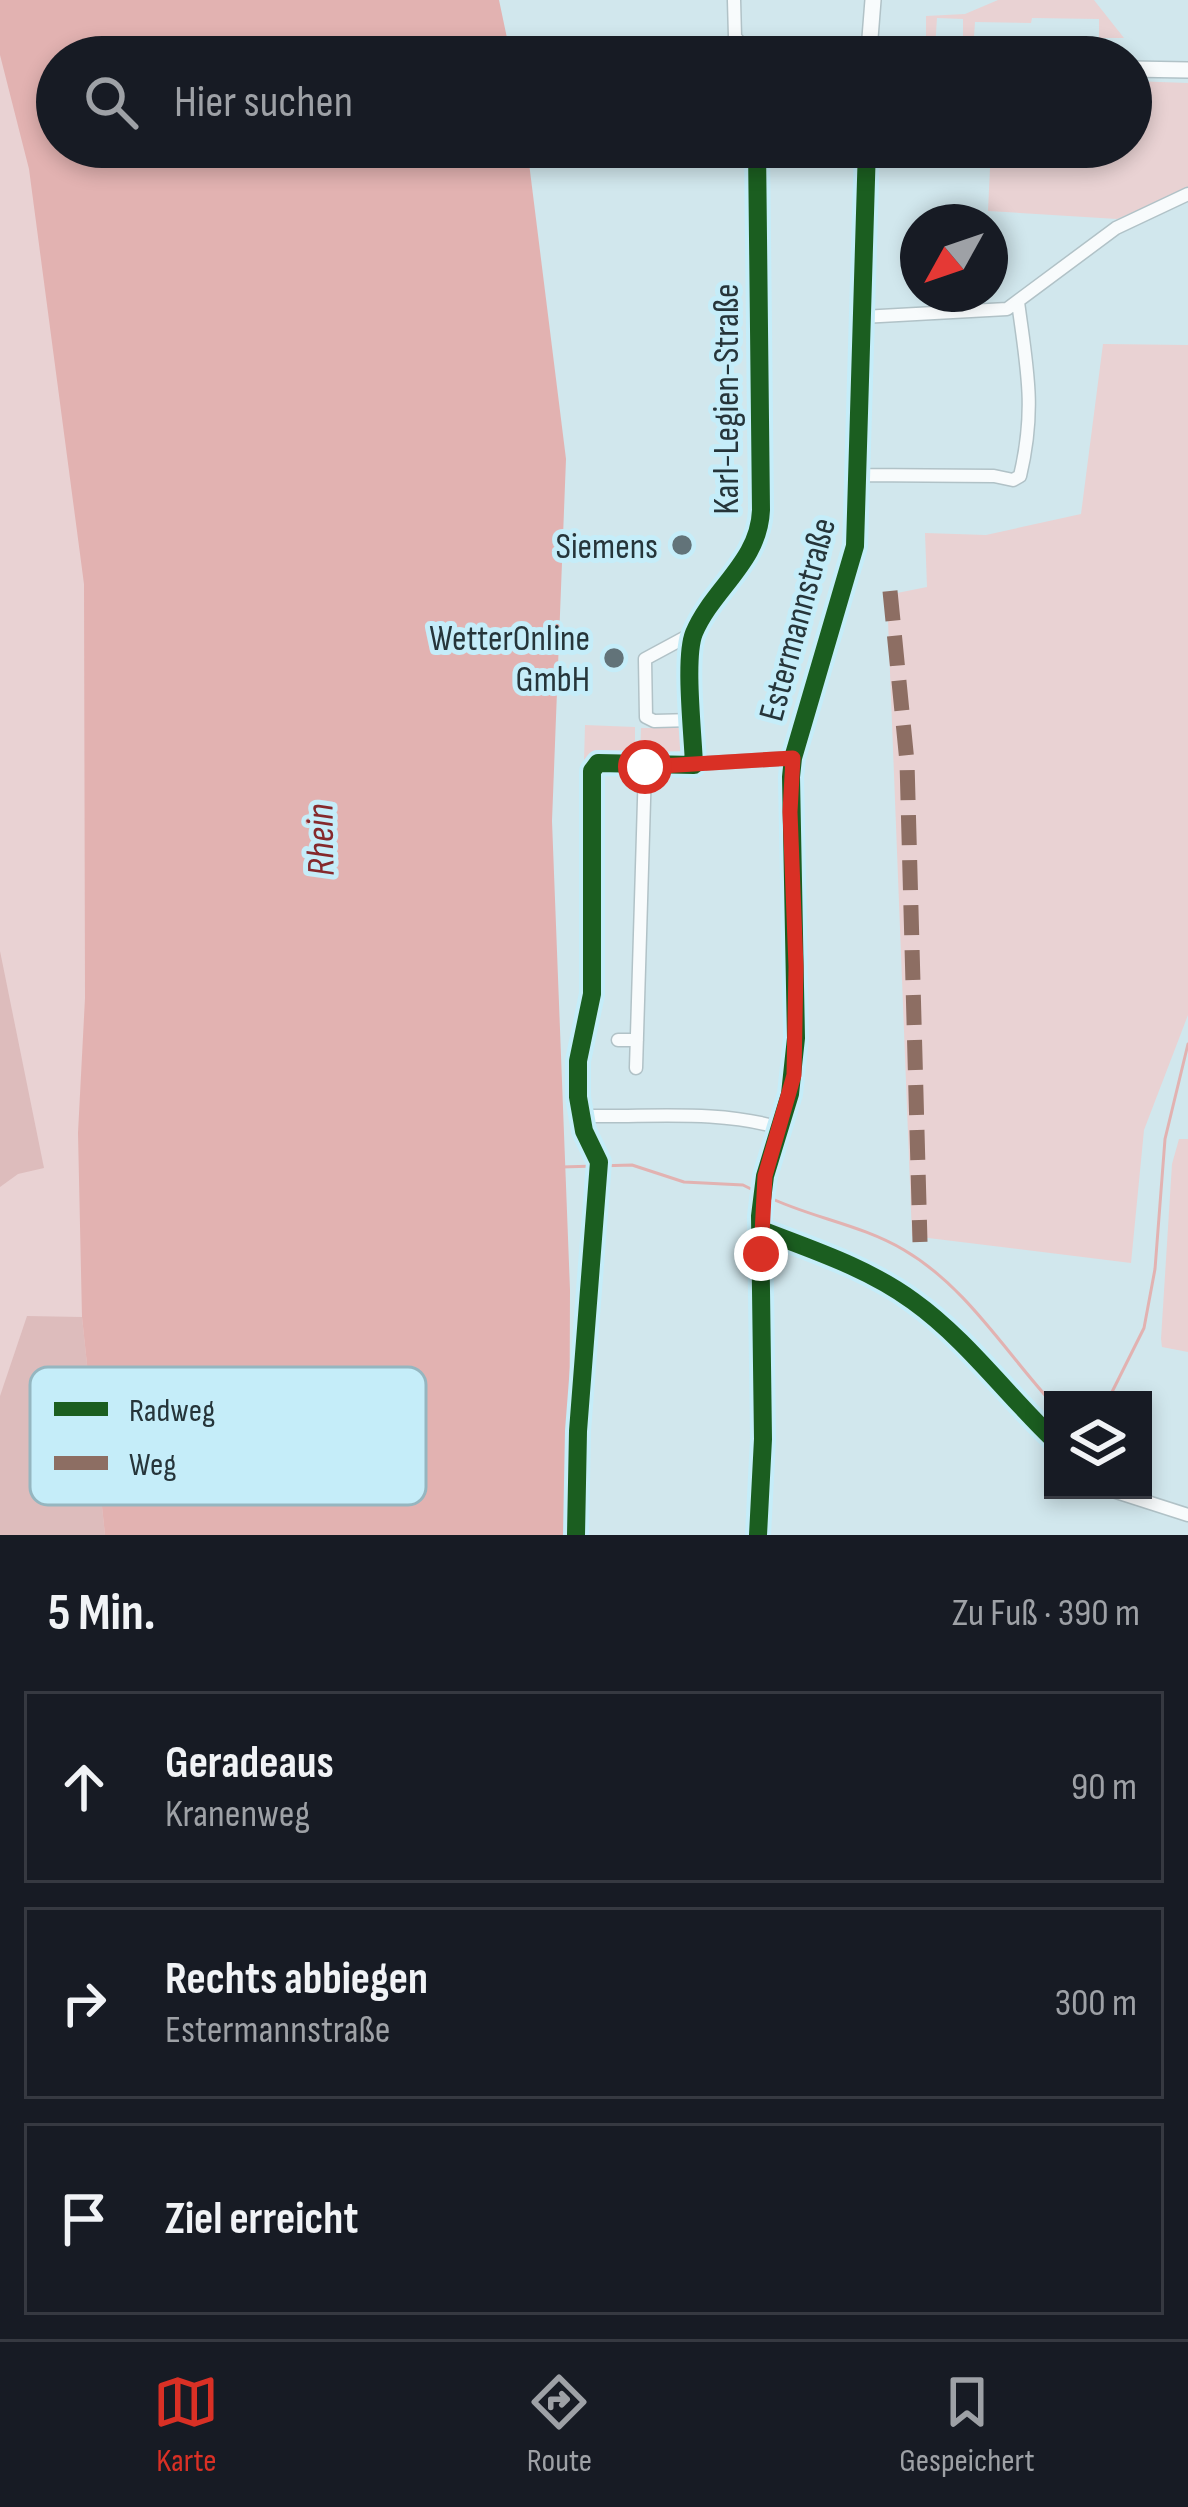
<!DOCTYPE html>
<html lang="de">
<meta charset="utf-8">
<style>
body{margin:0;font-family:"Sofia Sans Condensed",sans-serif;background:#20242c;color:#f1f3f6}
.controls{position:absolute;right:36px;bottom:36px;display:grid;overflow:hidden;border-radius:0px;box-shadow:0 6px 18px #0003}
.controls button{width:108px;height:108px;display:grid;place-items:center;padding:0;border:0;border-bottom:3px solid #363941;background:#171b24;color:#f1f3f6;font:60px sans-serif}
.compass{position:absolute;left:900px;top:204px;width:108px;height:108px;border-radius:50%;background:#171b24;box-shadow:0 6px 18px #0003;rotate:230deg}
.stop{position:absolute;width:36px;height:36px;margin:-27px;border:9px solid #d93025;border-radius:50%;background:#fff}
.stop.end{background:#d93025;border-color:#fff;box-shadow:0 3px 12px #0008}
.list{margin:0;padding:0;list-style:none}
h2{display:flex;justify-content:space-between;align-items:center;height:156px;margin:0;padding:0 48px;font-size:51px}
h2 small{font-size:39px;font-weight:400;color:#9ea1a6}
.list li{display:grid;grid-template-columns:78px 1fr auto;gap:36px;align-items:center;box-sizing:border-box;height:192px;margin:0 24px 24px;padding:0 24px;border:3px solid #363941;border-radius:0px}
.list b{display:block;font-size:45px;white-space:nowrap}
.list p{margin:0;font-size:39px;white-space:nowrap;color:#9ea1a6}
.list em{font-size:39px;font-style:normal;color:#9ea1a6}
.icon{flex:none;width:66px;height:66px;fill:none;stroke:currentColor;stroke-width:2;stroke-linecap:round;stroke-linejoin:round}
.map{position:relative;flex:none;width:1188px;height:1535px;overflow:hidden}
.search{position:absolute;background:#171b24;box-shadow:0 6px 18px #0003;left:36px;right:36px;top:36px;height:132px;display:flex;align-items:center;gap:30px;box-sizing:border-box;padding:0 42px;border-radius:66px;color:#9ea1a6;font-size:45px}
.sheet{height:804px;background:#171b24}
nav{display:flex;justify-content:space-around;align-items:center;box-sizing:border-box;height:168px;border-top:3px solid #363941;background:#171b24;font-size:33px;color:#9ea1a6}
nav a{display:grid;justify-items:center;gap:6px}
nav .on{color:#d93025}
.map>svg:first-child{display:block}
.green{fill:#e9d2d3}
.forest{fill:#ddbcbc}
.water{fill:#e2b2b1}
.lines{fill:none;stroke-linecap:round;stroke-linejoin:round}
.stream{stroke:#e2b2b1;stroke-width:3}
.minor-casing{stroke:#b1c2c7;stroke-width:15}
.tertiary-casing{stroke:#b1c2c7;stroke-width:18}
.minor{stroke:#f8fbfc;stroke-width:12}
.tertiary{stroke:#f8fbfc;stroke-width:15}
.quiet{stroke:#8d6e63;stroke-width:15;stroke-dasharray:30 15;stroke-linecap:butt}
.cycleway-casing{stroke:#c5edf9;stroke-width:26}
.cycleway{stroke:#1b5e20;stroke-width:18}
.route{stroke:#d93025;stroke-width:15}
.poi-dot{fill:#627379;stroke:#c5edf9;stroke-width:4.5}
.labels{text-anchor:middle;stroke-width:10;stroke-linejoin:round;paint-order:stroke}
.street-label{font-size:36px;fill:#26353a;stroke:#c5edf9}
.poi-label{font-size:36px;fill:#26353a;stroke:#c5edf9;text-anchor:end}
.water-label{font-size:39px;font-style:italic;fill:#85292c;stroke:#c5edf9}
.key{fill:#c5edf9;stroke:#95b6c0;stroke-width:3}
.key-label{font-size:33px;fill:#26353a}
</style>
<div class="map">
<svg width="1188" height="1535" viewBox="0 0 1188 1535">
<rect width="100%" height="100%" fill="#d1e7ed"/>
<path class="green" d="M0 0 57 57V147L314 1535H0Z
M998 0H1094L1124 38H1099V19L1032 18 1031 23 975 22 974 37H963V19L937 18 935 48 944 52 926 50V16L965 14Z
M1131 81 1188 83V191L1117 219 988 211 991 147H1131Z
M1103 344 1188 345V1015L1144 1130 1131 1263 912 1236 887 595 927 587 925 533 986 535 1081 514Z
M585 725 635 727V761H584Z
M641 728H684L685 745 681 751 651 753V762L640 761Z
M1179 1139H1188V1352L1162 1347 1161 1339 1172 1164Z"/>
<path class="forest" d="M0 951 44 1168 18 1174 0 1187Z
M27 1316 82 1317 105 1535H0V1396Z"/>
<path class="water" d="M0 0H499L511 57H57V147H527L566 459 552 821 570 1290 569 1535H105L82 1317 78 1133 85 998 84 584 29 169 0 55Z"/>
<g class="lines">
<path class="stream" d="M561 1167 632 1165 684 1182 743 1185 757 1192
M766 1196C811 1218 860 1224 904 1250 966 1286 1006 1353 1053 1404
M1108 1400 1144 1328 1155 1269 1165 1139 1188 1044"/>
<defs>
<path id="minor" d="M734 0 735 37 752 57
M862 317 1007 309 1116 228 1188 194
M859 475 994 476 1013 480 1020 476C1036 409 1027 369 1018 302
M693 720 654 721 646 717 645 659 695 632
M694 765C693 733 684 663 694 635 709 594 750 568 760 524L757 147
M618 1040H637
M636 1068 645 767 793 758
M592 1116C654 1117 721 1110 780 1128
M761 1230C813 1250 868 1268 913 1301 966 1339 1006 1394 1053 1439
M1110 1490 1188 1515
M758 1535 763 1439 760 1216 765 1176 790 1094 796 1038 791 777 793 758 855 546 867 147"/>
<path id="tertiary" d="M873 0 870 38 874 57
M1131 69 1188 70"/>
</defs>
<use href="#minor" class="minor-casing"/>
<use href="#tertiary" class="tertiary-casing"/>
<use href="#minor" class="minor"/>
<use href="#tertiary" class="tertiary"/>
<path class="quiet" d="M890 591 907 762 920 1242"/>
<defs>
<path id="cycleway" d="M761 1230C813 1250 868 1268 913 1301 966 1339 1006 1394 1053 1439
M576 1535 578 1431 599 1162 584 1131 578 1097V1061L592 994V771L598 763 694 765C693 734 684 658 694 633 713 588 759 562 761 510L757 147
M758 1535 763 1439 760 1216 765 1176 790 1094 796 1038 791 777 793 758 855 546 867 147"/>
</defs>
<use href="#cycleway" class="cycleway-casing"/>
<use href="#cycleway" class="cycleway"/>
</g>
<g class="lines">
<path class="route" d="M645 767 793 758 790 812 796 967 794 1075 765 1176 761 1254"/>
</g>
<g class="poi-dot">
<circle cx="682" cy="545" r="12"/>
<circle cx="614" cy="658" r="12"/>
</g>
<g class="labels">
<g class="street-label">
<text transform="translate(725 399) rotate(-90)" y="13">Karl-Legien-Straße</text>
<text transform="translate(796 619) rotate(-75)" y="13">Estermannstraße</text>
</g>
<g class="poi-label">
<text x="658" y="558">Siemens</text>
<text x="590" y="650">WetterOnline<tspan x="590" dy="41">GmbH</tspan></text>
</g>
<g class="water-label">
<text transform="translate(319 840) rotate(-91)" y="14">Rhein</text>
</g>
</g>
<rect x="30" y="1367" width="396" height="138" rx="18" class="key"/>
<rect x="54" y="1402" width="54" height="14" fill="#1b5e20"/>
<rect x="54" y="1456" width="54" height="14" fill="#8d6e63"/>
<g class="key-label">
<text x="129" y="1421">Radweg</text>
<text x="129" y="1475">Weg</text>
</g>
</svg>
<div class="controls">
<button><svg class="icon" aria-label="layers" viewBox="0 0 24 24"><path d="M12 4l9 5-9 5-9-5zM3 14l9 5 9-5"/></svg></button>
</div>
<svg class="compass" viewBox="-18 -18 36 36"><path d="M0-13l5 13h-10z" fill="#e53935"/><path d="M0 13l5-13h-10z" fill="#9ea1a6"/></svg>
<div class="stop" style="left:645px;top:767px"></div>
<div class="stop end" style="left:761px;top:1254px"></div>
<div class="search"><svg class="icon" aria-label="search" viewBox="0 0 24 24"><circle cx="10" cy="10" r="6"/><path d="M15 15l6 6"/></svg>Hier suchen</div>
</div>
<section class="sheet">
<h2>5 Min.<small>Zu Fuß · 390 m</small></h2>
<ul class="list">
<li><svg class="icon" aria-label="ahead" viewBox="0 0 24 24"><path d="M12 20V5M6 11l6-6 6 6"/></svg><div><b>Geradeaus</b><p>Kranenweg</p></div><em>90 m</em></li>
<li><svg class="icon" aria-label="right" viewBox="0 0 24 24"><path d="M7 20v-9h11M14 6l5 5-5 5"/></svg><div><b>Rechts abbiegen</b><p>Estermannstraße</p></div><em>300 m</em></li>
<li><svg class="icon" aria-label="arrive" viewBox="0 0 24 24"><path d="M6 21V4h12l-3 4 3 4H6"/></svg><div><b>Ziel erreicht</b></div></li>
</ul>
</section>
<nav>
<a class="on"><svg class="icon" aria-label="map" viewBox="0 0 24 24"><path d="M3 6l6-2 6 2 6-2v14l-6 2-6-2-6 2zM9 4v14M15 6v14"/></svg>Karte</a>
<a><svg class="icon" aria-label="directions" viewBox="0 0 24 24"><path d="M12 3l9 9-9 9-9-9zM9 14v-3h6M13 9l2 2-2 2"/></svg>Route</a>
<a><svg class="icon" aria-label="saved" viewBox="0 0 24 24"><path d="M7 4h10v16l-5-4-5 4z"/></svg>Gespeichert</a>
</nav>
